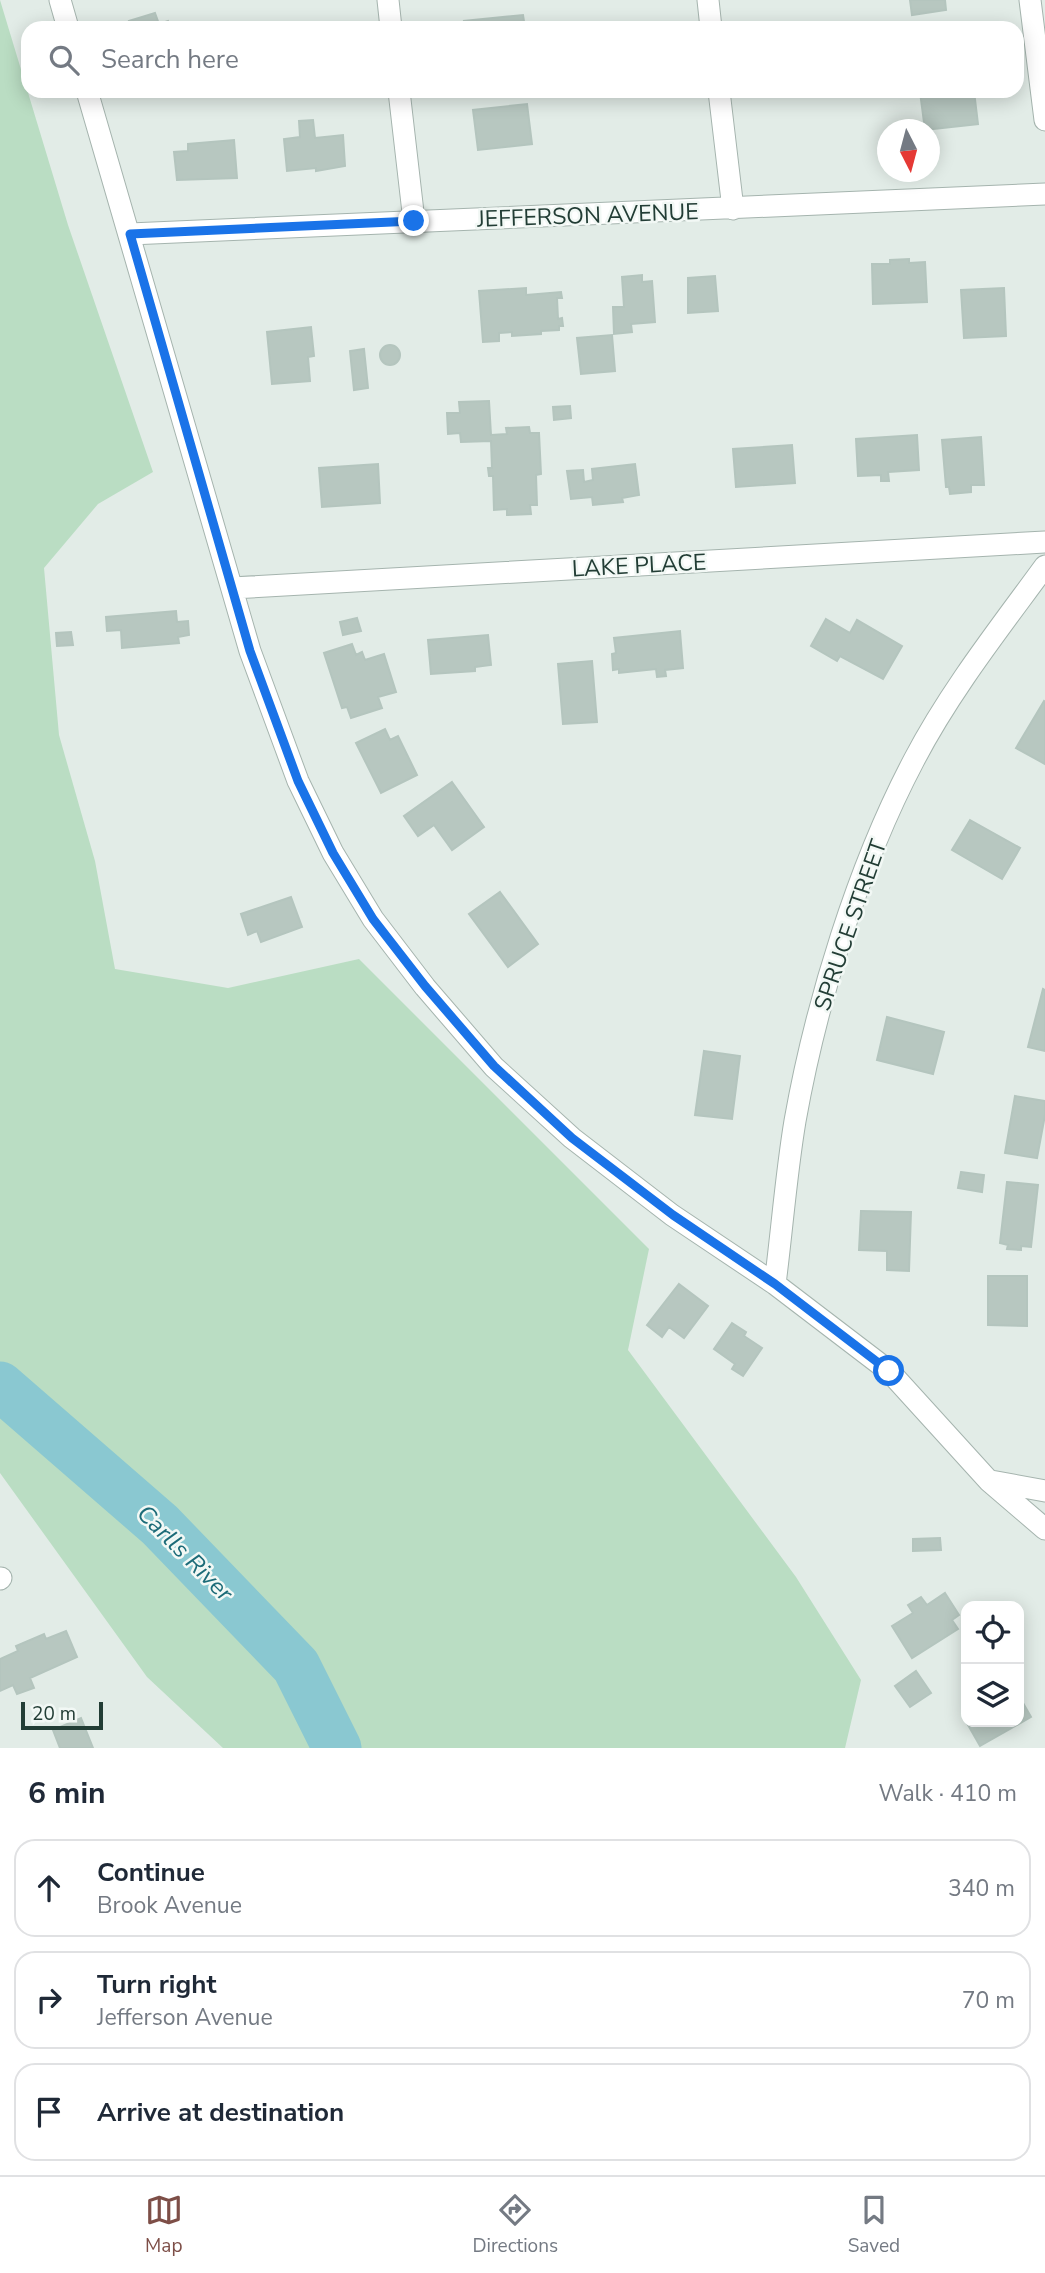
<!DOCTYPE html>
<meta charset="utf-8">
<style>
body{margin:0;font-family:"Nunito Sans",sans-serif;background:#f2f2f3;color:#1f2937}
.controls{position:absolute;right:21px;bottom:21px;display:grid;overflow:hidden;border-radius:14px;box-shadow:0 4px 18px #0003}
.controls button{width:63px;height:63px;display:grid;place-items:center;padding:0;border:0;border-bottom:2px solid #e0e1e3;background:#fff;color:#1f2937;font:35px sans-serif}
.compass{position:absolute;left:877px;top:119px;width:63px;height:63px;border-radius:50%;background:#fff;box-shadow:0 4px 18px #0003;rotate:174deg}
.scale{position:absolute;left:21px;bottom:18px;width:82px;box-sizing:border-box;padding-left:7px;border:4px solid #223d35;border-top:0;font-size:19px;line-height:24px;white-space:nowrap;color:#223d35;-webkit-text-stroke:5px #f2f8f5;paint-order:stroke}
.stop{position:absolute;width:21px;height:21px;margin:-16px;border:5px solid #1a73e8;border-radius:50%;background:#fff}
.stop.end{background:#1a73e8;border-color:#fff;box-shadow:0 2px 7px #0008}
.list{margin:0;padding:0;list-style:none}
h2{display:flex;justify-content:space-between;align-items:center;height:91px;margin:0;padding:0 28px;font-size:30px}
h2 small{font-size:23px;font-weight:400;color:#747a83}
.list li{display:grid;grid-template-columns:46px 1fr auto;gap:21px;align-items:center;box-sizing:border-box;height:98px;margin:0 14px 14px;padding:0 14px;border:2px solid #e0e1e3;border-radius:21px}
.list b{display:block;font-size:26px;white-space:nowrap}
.list p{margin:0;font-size:23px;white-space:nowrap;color:#747a83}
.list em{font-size:23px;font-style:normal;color:#747a83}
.icon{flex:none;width:38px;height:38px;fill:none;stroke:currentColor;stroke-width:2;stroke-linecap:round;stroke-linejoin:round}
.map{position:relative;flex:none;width:1045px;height:1748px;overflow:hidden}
.search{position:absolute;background:#fff;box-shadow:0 4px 18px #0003;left:21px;right:21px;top:21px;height:77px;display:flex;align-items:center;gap:18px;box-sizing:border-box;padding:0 24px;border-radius:21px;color:#747a83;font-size:26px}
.sheet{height:427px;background:#fff}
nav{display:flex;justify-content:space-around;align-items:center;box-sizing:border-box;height:98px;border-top:2px solid #e0e1e3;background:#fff;font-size:19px;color:#747a83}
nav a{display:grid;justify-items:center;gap:4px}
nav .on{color:#7d4e47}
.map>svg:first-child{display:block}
.green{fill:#baddc3}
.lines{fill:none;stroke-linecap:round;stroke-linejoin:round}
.river{stroke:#8ac8d1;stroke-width:49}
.building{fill:#b7c7c0;stroke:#b4c5be;stroke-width:2}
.minor-casing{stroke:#a5b4ae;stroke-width:23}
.minor{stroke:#fff;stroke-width:21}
.route{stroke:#1a73e8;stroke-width:9}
.labels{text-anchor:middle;stroke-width:5;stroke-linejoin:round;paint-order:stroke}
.street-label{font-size:23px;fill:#223d35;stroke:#f2f8f5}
.water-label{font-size:24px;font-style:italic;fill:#1c6b78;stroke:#f2f8f5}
</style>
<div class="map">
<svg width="1045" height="1748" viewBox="0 0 1045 1748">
<rect width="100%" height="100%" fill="#e2ece7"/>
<path class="green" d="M0 0 68 225 153 472 98 504 44 568 59 735 95 861 115 969 228 988 359 959 649 1249 628 1350 796 1577 861 1680 845 1748H223L147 1677 0 1473Z"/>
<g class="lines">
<path class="river" d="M0 1386 160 1525 296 1666 337 1748"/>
</g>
<path class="building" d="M910 0H945L946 10 912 15Z
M155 13 159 24 168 21 170 28H131L129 21Z
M523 15 525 28H465L464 21Z
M974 91 978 124 925 130 920 92Z
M527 104 532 144 478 150 473 110Z
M313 120 315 138 343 135 345 166 316 171V168L287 171 284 139 300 137 299 121Z
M234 140 237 178 177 180 174 152 188 151V144Z
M909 259V263L925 262 927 302 873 304 872 264H890V260Z
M642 275V282L652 281 655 322 631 324 632 332 614 334 613 307H624L622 277Z
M715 276 718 311 688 313V278Z
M526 288V295L561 292 562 298H557L558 319 562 318 563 326H559V330L541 331V334L512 336V332L499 333V341L483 342 479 291Z
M1004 288 1006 336 964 338 961 290Z
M311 327 314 356 308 357 310 381 272 384 267 332Z
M612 335 615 371 581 374 577 338Z
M380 355a10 10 0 1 1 20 0a10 10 0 1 1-20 0Z
M364 349 368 388 354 390 350 351Z
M489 401 491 435 507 434 506 428 529 427 530 433H539L541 474 536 475 537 505H530L531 514 507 515V509L494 510 493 476H489L488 468H492L491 441 461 442 460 433 448 434 447 413H460L459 402Z
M570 406 571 418 554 420 553 407Z
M917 435 919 470 888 472 889 481H881V475L858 476 856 439Z
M981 437 984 485H971V492L950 494 949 487H946L942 440Z
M792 445 795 483 736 487 733 449Z
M378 464 380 503 322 507 319 468Z
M635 464 639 495 622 498 623 502 593 505 592 497 571 499 567 471 583 470 584 482 593 480 592 469Z
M176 611 177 622 188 621 189 635 178 637 179 643 122 648 121 630 107 631 106 617Z
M357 618 361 631 343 635 340 622Z
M826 619 850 633 857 620 902 646 883 679 840 656 837 661 811 646Z
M680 631 683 668 665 670 666 676 657 677 656 669 619 673V669L613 670 612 654 616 653 614 638Z
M71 632 73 645 57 646 56 633Z
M488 635 491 665 475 667V671L431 674 428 640Z
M352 644 356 655 362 652 365 660 384 654 396 692 378 697 382 708 351 718 347 707 342 708 324 653Z
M592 661 597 722 563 724 558 664Z
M1044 701 1045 702V764L1016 748Z
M385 729 390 740 398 736 417 775 381 793 356 743Z
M452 782 484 827 452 850 434 825 418 836 404 816Z
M970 820 1020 848 1002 879 952 850Z
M500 892 538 944 508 967 469 914Z
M291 897 302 927 261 942 257 931 248 935 241 914Z
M1043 989 1045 990V1051L1028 1047Z
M887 1017 944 1032 933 1074 877 1060Z
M704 1051 740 1056 732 1119 695 1115Z
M1015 1096 1045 1101V1115L1037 1158 1005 1153Z
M961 1172 984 1175 982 1192 958 1188Z
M1007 1182 1038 1185 1031 1247 1021 1246V1250L1007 1249 1008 1245 1000 1243Z
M861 1211 911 1212 909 1271 887 1270V1251L859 1250Z
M988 1276H1027V1326L988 1325Z
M679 1284 708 1306 684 1338 669 1327 662 1337 647 1325Z
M732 1323 746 1332 744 1336 762 1348 743 1376 732 1369 735 1364 714 1349Z
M940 1538 941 1550 913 1551V1539Z
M945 1593 959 1615 952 1620 958 1629 912 1658 892 1626 913 1613 908 1605 921 1597 927 1605Z
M66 1631 77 1657 30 1678 34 1688 17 1694 13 1685 0 1691V1659L18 1651 16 1646 44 1634 46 1639Z
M916 1671 931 1693 910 1707 895 1686Z
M1019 1696 1031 1717 980 1746 964 1718 966 1717V1722H1019Z
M81 1718 93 1748H60L53 1730Z"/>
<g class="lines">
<defs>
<path id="minor" d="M60 0 68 28
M388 0 391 28
M708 0 711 28
M1030 0 1045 120
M87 91 250 651 298 781 333 853 373 919 425 987 494 1067 572 1138 672 1215 775 1284 889 1371 989 1481 1045 1529
M399 91 414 221
M719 91 733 209
M130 234 1045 194
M232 588 1045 542
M775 1284C782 1230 786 1175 795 1121 816 1003 858 866 914 760 950 691 999 629 1045 566
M991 1481 1045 1491
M0 1579 1 1578"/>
</defs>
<use href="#minor" class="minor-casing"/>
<use href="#minor" class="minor"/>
</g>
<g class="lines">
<path class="route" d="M414 221 130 234 250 651 298 781 333 853 373 919 425 986 494 1066 572 1138 673 1215 775 1284 889 1371"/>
</g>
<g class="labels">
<g class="street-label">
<text transform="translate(588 215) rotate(-2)" y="8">JEFFERSON AVENUE</text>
<text transform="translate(639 565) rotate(-3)" y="8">LAKE PLACE</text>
<text transform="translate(850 925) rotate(-71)" y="8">SPRUCE STREET</text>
</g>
<g class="water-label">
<text transform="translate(185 1553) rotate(45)" y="8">Carlls River</text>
</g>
</g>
</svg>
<div class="controls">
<button><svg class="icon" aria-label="locate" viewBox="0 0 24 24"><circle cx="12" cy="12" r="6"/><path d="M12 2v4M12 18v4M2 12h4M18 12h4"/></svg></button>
<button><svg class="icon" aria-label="layers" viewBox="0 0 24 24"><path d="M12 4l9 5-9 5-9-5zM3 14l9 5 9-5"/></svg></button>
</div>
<svg class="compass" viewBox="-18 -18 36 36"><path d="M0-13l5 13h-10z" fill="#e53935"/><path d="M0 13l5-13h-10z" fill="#747a83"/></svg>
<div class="scale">20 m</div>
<div class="stop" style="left:889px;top:1371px"></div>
<div class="stop end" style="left:414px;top:221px"></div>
<div class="search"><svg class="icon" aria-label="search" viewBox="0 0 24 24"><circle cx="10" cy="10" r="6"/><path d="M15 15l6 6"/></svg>Search here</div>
</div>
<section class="sheet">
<h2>6 min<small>Walk · 410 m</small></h2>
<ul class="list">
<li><svg class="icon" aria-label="ahead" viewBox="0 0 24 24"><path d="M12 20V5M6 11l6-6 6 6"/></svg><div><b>Continue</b><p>Brook Avenue</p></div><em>340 m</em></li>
<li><svg class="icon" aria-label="right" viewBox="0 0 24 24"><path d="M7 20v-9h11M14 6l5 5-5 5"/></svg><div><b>Turn right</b><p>Jefferson Avenue</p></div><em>70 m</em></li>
<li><svg class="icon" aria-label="arrive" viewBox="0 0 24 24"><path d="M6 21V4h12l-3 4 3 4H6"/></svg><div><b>Arrive at destination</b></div></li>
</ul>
</section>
<nav>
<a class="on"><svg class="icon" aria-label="map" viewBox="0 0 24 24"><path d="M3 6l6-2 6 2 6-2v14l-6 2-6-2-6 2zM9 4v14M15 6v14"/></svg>Map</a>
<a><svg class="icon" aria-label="directions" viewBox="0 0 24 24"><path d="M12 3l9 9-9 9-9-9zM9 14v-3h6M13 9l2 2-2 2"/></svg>Directions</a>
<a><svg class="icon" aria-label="saved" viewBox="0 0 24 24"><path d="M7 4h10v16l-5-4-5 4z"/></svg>Saved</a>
</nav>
